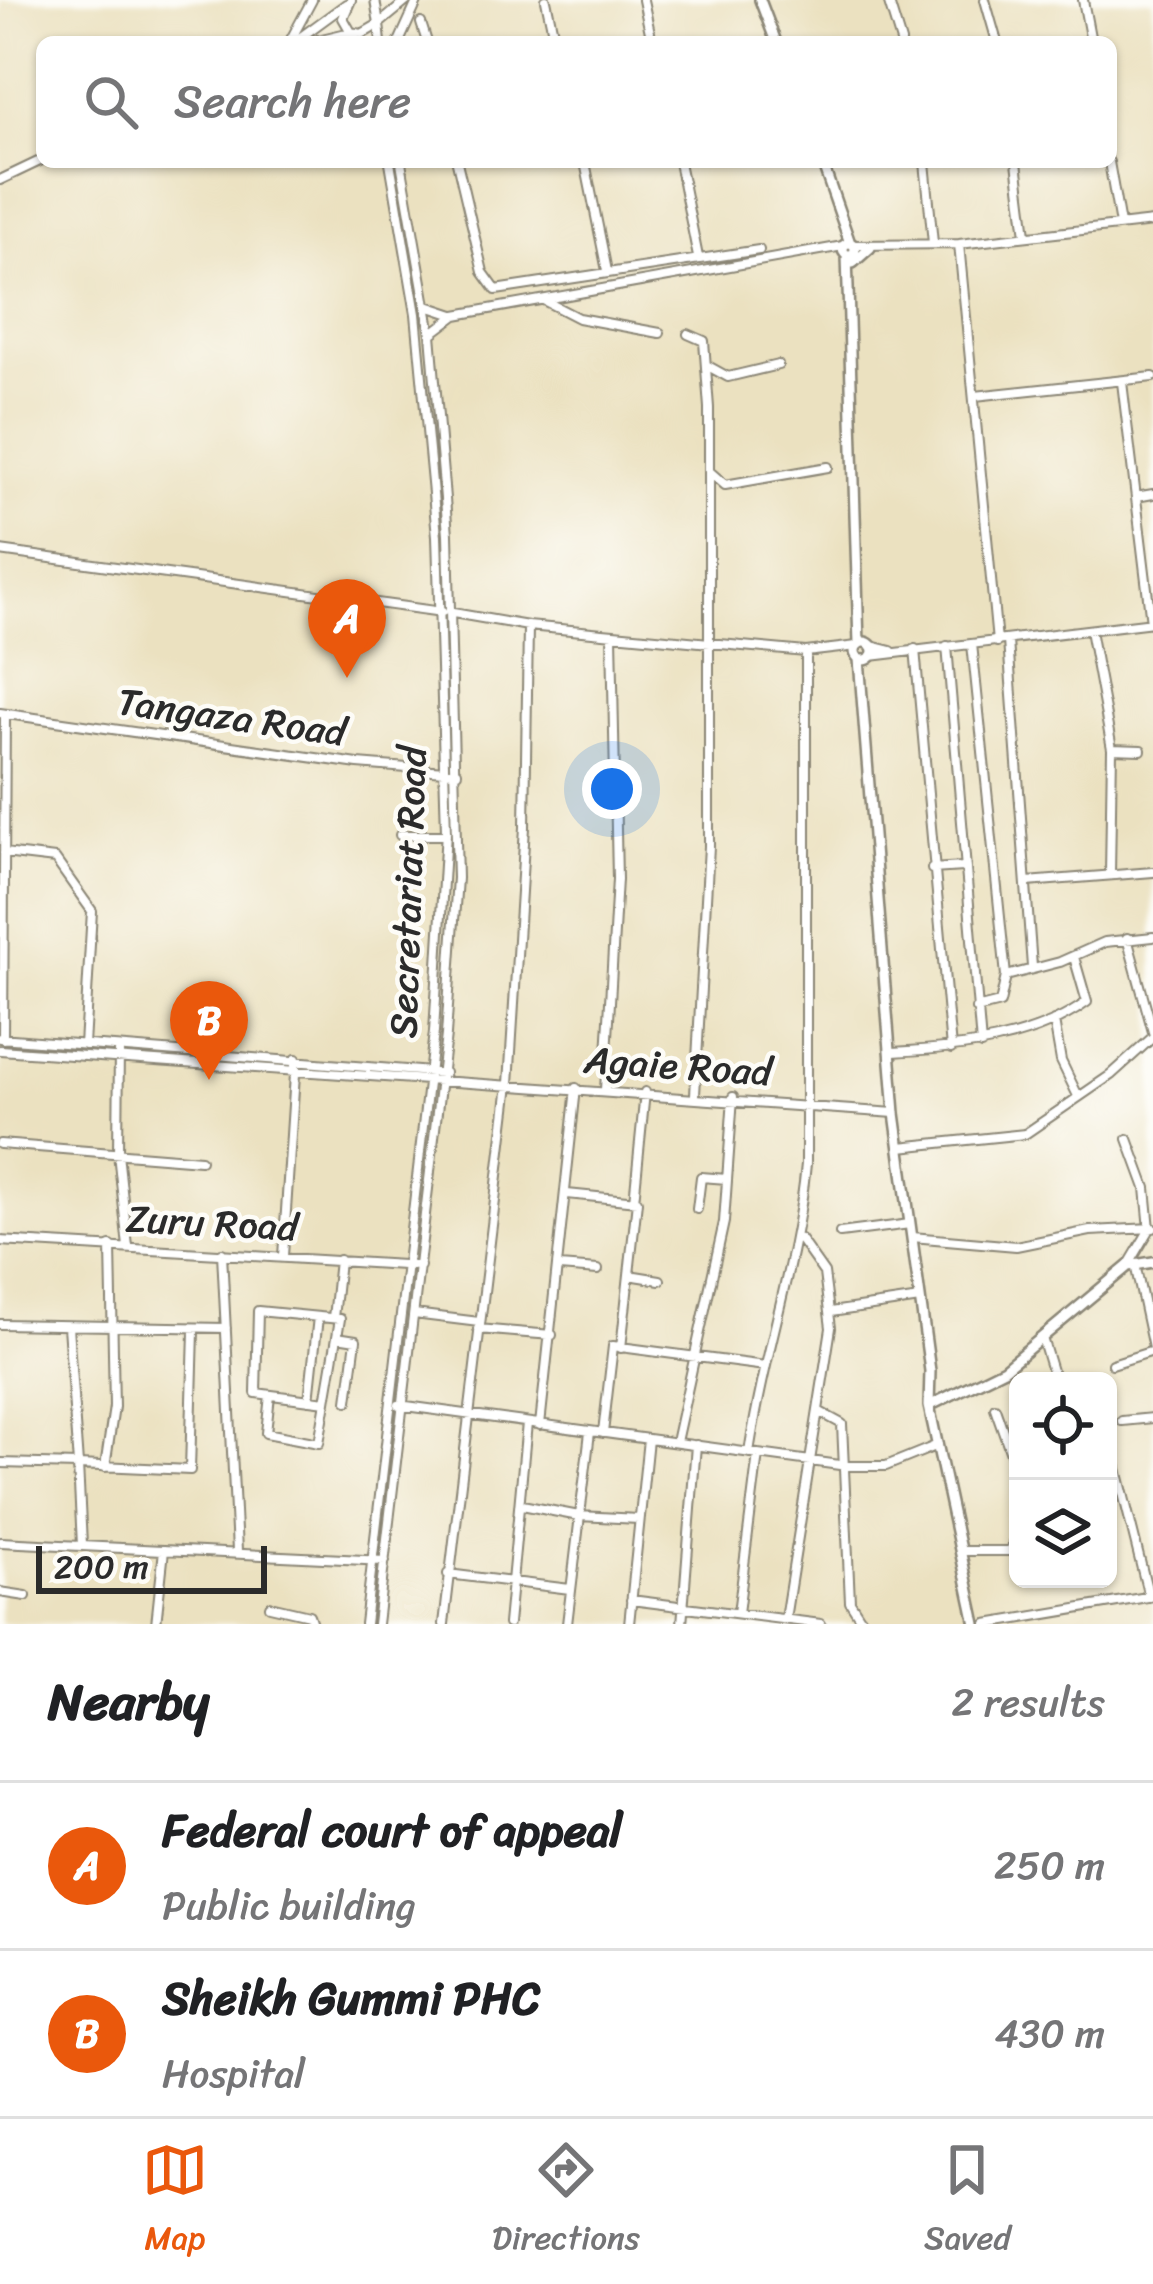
<!DOCTYPE html>
<style>
body{margin:0;font-family:Sriracha,sans-serif;background:#f6f6f6;color:#202124}
.controls{position:absolute;right:36px;bottom:36px;display:grid;overflow:hidden;border-radius:18px;box-shadow:0 3px 9px #0004}
.controls button{width:108px;height:108px;display:grid;place-items:center;padding:0;border:0;border-bottom:3px solid #e0e0e0;background:#fff;color:#202124;font:60px sans-serif}
.scale{position:absolute;left:36px;bottom:30px;width:231px;box-sizing:border-box;padding-left:12px;border:6px solid #2b2b2b;border-top:0;font-size:33px;line-height:42px;white-space:nowrap;color:#2b2b2b;-webkit-text-stroke:9px #fdfcf7;paint-order:stroke}
.you{position:absolute;left:612px;top:789px;width:42px;height:42px;margin:-30px;border:9px solid #fff;border-radius:50%;background:#1a73e8;box-shadow:0 0 0 18px #1a73e833}
.badge{display:grid;place-items:center;width:78px;height:78px;border-radius:50%;background:#ea580c;color:#fff;font-size:39px;font-weight:700}
.pin{position:absolute;translate:-50% -99px;filter:drop-shadow(0 3px 6px #0008)}
.pin::after{content:'';position:absolute;top:63px;width:42px;height:36px;background:inherit;clip-path:polygon(0 0,100% 0,50% 100%)}
.list{margin:0;padding:0;list-style:none}
h2{display:flex;justify-content:space-between;align-items:center;height:156px;margin:0;padding:0 48px;font-size:51px}
h2 small{font-size:39px;font-weight:400;color:#757577}
.list li{display:grid;grid-template-columns:78px 1fr auto;gap:36px;align-items:center;box-sizing:border-box;height:168px;padding:0 48px;border-top:3px solid #e0e0e0}
.list b{display:block;font-size:45px;white-space:nowrap}
.list p{margin:0;font-size:39px;white-space:nowrap;color:#757577}
.list em{font-size:39px;font-style:normal;color:#757577}
.icon{flex:none;width:66px;height:66px;fill:none;stroke:currentColor;stroke-width:2;stroke-linecap:round;stroke-linejoin:round}
.map{position:relative;flex:none;width:1153px;height:1624px;overflow:hidden}
.search{position:absolute;background:#fff;box-shadow:0 3px 9px #0004;left:36px;right:36px;top:36px;height:132px;display:flex;align-items:center;gap:30px;box-sizing:border-box;padding:0 42px;border-radius:18px;color:#757577;font-size:45px}
.sheet{height:492px;background:#fff}
nav{display:flex;justify-content:space-around;align-items:center;box-sizing:border-box;height:168px;border-top:3px solid #e0e0e0;background:#fff;font-size:33px;color:#757577}
nav a{display:grid;justify-items:center;gap:6px}
nav .on{color:#ea580c}
.map>svg:first-child{display:block}
.lines{fill:none;stroke-linecap:round;stroke-linejoin:round}
.minor-casing{stroke:#8b8676;stroke-width:12}
.tertiary-casing{stroke:#8b8676;stroke-width:14}
.minor{stroke:#fff;stroke-width:8}
.tertiary{stroke:#fff;stroke-width:9}
.labels{text-anchor:middle;stroke-width:9;stroke-linejoin:round;paint-order:stroke}
.street-label{font-size:39px;fill:#2b2b2b;stroke:#fdfcf7}
</style>
<div class="map">
<svg width="1153" height="1624" viewBox="0 0 1153 1624">
<rect width="100%" height="100%" fill="#fdfcf7"/>
<filter id="ink" filterUnits="userSpaceOnUse"><feTurbulence type="fractalNoise" baseFrequency=".00833" numOctaves="2"/><feDisplacementMap in="SourceGraphic" scale="24" xChannelSelector="R" yChannelSelector="G"/><feConvolveMatrix kernelMatrix="1 2 1 2 8 2 1 2 1" color-interpolation-filters="sRGB"/></filter>
<filter id="wash" filterUnits="userSpaceOnUse"><feTurbulence type="fractalNoise" baseFrequency=".004" numOctaves="4" result="noise"/><feDisplacementMap in="SourceGraphic" scale="48" xChannelSelector="R" yChannelSelector="G"/><feGaussianBlur stdDeviation="2.7" result="paint"/><feColorMatrix in="noise" values="0 0 0 0 0 0 0 0 0 0 0 0 0 0 0 0 0 1.4 0 .05"/><feComposite in="paint" operator="in"/></filter>
<g filter="url(#wash)">
<rect width="100%" height="100%" fill="#ebe1c0"/>
</g>
<g filter="url(#ink)">
<g class="lines">
<defs>
<path id="minor" d="M351 0 343 18 351 32 362 34 379 24 375 0
M546 0 555 42
M643 0 652 42
M888 0 901 42
M985 0 997 42
M1083 0 1091 42
M421 23 427 42
M290 41 312 0
M294 42 346 4
M309 42 351 32 354 42
M381 42 379 24 408 0
M399 42 418 0
M457 162 483 272 496 290 759 250
M585 162 607 271
M679 162 698 257
M925 162 933 243
M1017 162 1026 235
M1109 162 1120 225
M0 180 42 160
M959 244 997 642
M854 245 959 244 1153 222
M545 301 578 318 660 333
M427 306 454 315
M431 334 456 315 843 246
M688 334 704 341 709 408V846L695 1095
M708 366 728 377 778 365
M1122 382 1151 622
M975 396 1153 377
M709 471 725 485 828 467
M1136 497 1153 494
M0 551 442 612
M453 613 528 626 806 652 857 646
M1090 630 1112 749 1110 874
M1008 641 1032 967
M972 644 1006 976
M871 646 891 651
M947 646 981 1045
M915 649 951 1049
M871 656 1153 622
M0 713 358 764 457 772
M1112 749 1141 750
M400 835H446
M4 853 55 859 92 911 84 1045
M932 869 963 867
M1027 882 1153 872
M1127 938 1153 1032
M976 1009 1000 1003 1006 976 1060 962 1105 942 1153 937
M1054 1021 1061 1061 1078 1096
M0 1038 444 1073
M3 1039 5 714
M119 1048 118 1153 128 1247
M0 1050 895 1113
M893 1052C961 1048 1032 1042 1087 1002L1074 957
M605 1090 617 879 612 634
M0 1144 200 1160
M900 1147 1025 1134 1111 1075 1153 1037
M567 1194 637 1201 621 1348
M634 1201 645 1092
M697 1209 701 1177 727 1179
M840 1233 910 1224
M912 1237 1016 1246 1090 1231 1153 1228
M0 1241 420 1266
M222 1253 237 1551
M283 1256 296 1059
M1135 1264 1153 1348
M1128 1266 1150 1229 1146 1188 1128 1139
M559 1267 598 1270
M629 1275 660 1280
M831 1312 920 1299
M414 1314 479 1322
M333 1318 339 1260
M0 1324 226 1328
M68 1326 78 1465 190 1470 194 1331
M478 1329 552 1335
M337 1337 356 1340 348 1401
M1042 1338 1055 1381
M1112 1364 1153 1351
M270 1395 266 1433 319 1443 340 1319 258 1311 256 1393 326 1402
M309 1400 318 1317
M399 1405 847 1466H886L938 1445
M995 1408 1018 1473
M820 1412 842 1424 850 1602 864 1624
M1122 1421 1153 1418
M540 1425 576 1088
M603 1433 613 1346 765 1366
M1109 1437 1149 1597
M676 1442 724 1222 733 1097
M749 1453C763 1355 797 1262 806 1164V652
M0 1463 78 1465 82 1545
M105 1467 114 1407 111 1246
M522 1505 579 1516 639 1519
M0 1542 385 1561
M960 1551H1010L1018 1534
M448 1574 570 1589
M0 1592 26 1596
M631 1600 821 1624
M270 1606 309 1615 312 1624
M738 1613 758 1454
M785 1619 831 1328 824 1273 800 1239
M156 1624 164 1550
M365 1624 434 1032 446 831 437 536 416 314 390 162
M377 1624 446 1035 457 878 448 534 431 334 401 162
M444 1624 509 1084 525 827 528 626
M508 1624 527 1423
M567 1624 590 1432
M629 1624 648 1439
M682 1624 696 1445
M987 1624 1153 1596"/>
<path id="tertiary" d="M760 0 776 42
M822 162 850 243
M843 249a6 6 0 1 1 12 0a6 6 0 1 1-12 0Z
M847 255 859 644
M853 263 870 248
M855 651a9 9 0 1 1 18 0a9 9 0 1 1-18 0Z
M859 659 895 1113 930 1371 929 1406 976 1624
M929 1406 1004 1369 1128 1266 1153 1262"/>
</defs>
<use href="#minor" class="minor-casing"/>
<use href="#tertiary" class="tertiary-casing"/>
<use href="#minor" class="minor"/>
<use href="#tertiary" class="tertiary"/>
</g>
</g>
<g class="labels">
<g class="street-label">
<text transform="translate(232 716) rotate(8)" y="14">Tangaza Road</text>
<text transform="translate(407 892) rotate(-88)" y="14">Secretariat Road</text>
<text transform="translate(678 1065) rotate(4)" y="14">Agaie Road</text>
<text transform="translate(212 1222) rotate(3)" y="14">Zuru Road</text>
</g>
</g>
</svg>
<div class="controls">
<button><svg class="icon" aria-label="locate" viewBox="0 0 24 24"><circle cx="12" cy="12" r="6"/><path d="M12 2v4M12 18v4M2 12h4M18 12h4"/></svg></button>
<button><svg class="icon" aria-label="layers" viewBox="0 0 24 24"><path d="M12 4l9 5-9 5-9-5zM3 14l9 5 9-5"/></svg></button>
</div>
<div class="scale">200 m</div>
<div class="you"></div>
<div class="pin badge" style="left:347px;top:678px">A</div>
<div class="pin badge" style="left:209px;top:1080px">B</div>
<div class="search"><svg class="icon" aria-label="search" viewBox="0 0 24 24"><circle cx="10" cy="10" r="6"/><path d="M15 15l6 6"/></svg>Search here</div>
</div>
<section class="sheet">
<h2>Nearby<small>2 results</small></h2>
<ul class="list">
<li><span class="badge">A</span><div><b>Federal court of appeal</b><p>Public building</p></div><em>250 m</em></li>
<li><span class="badge">B</span><div><b>Sheikh Gummi PHC</b><p>Hospital</p></div><em>430 m</em></li>
</ul>
</section>
<nav>
<a class="on"><svg class="icon" aria-label="map" viewBox="0 0 24 24"><path d="M3 6l6-2 6 2 6-2v14l-6 2-6-2-6 2zM9 4v14M15 6v14"/></svg>Map</a>
<a><svg class="icon" aria-label="directions" viewBox="0 0 24 24"><path d="M12 3l9 9-9 9-9-9zM9 14v-3h6M13 9l2 2-2 2"/></svg>Directions</a>
<a><svg class="icon" aria-label="saved" viewBox="0 0 24 24"><path d="M7 4h10v16l-5-4-5 4z"/></svg>Saved</a>
</nav>
